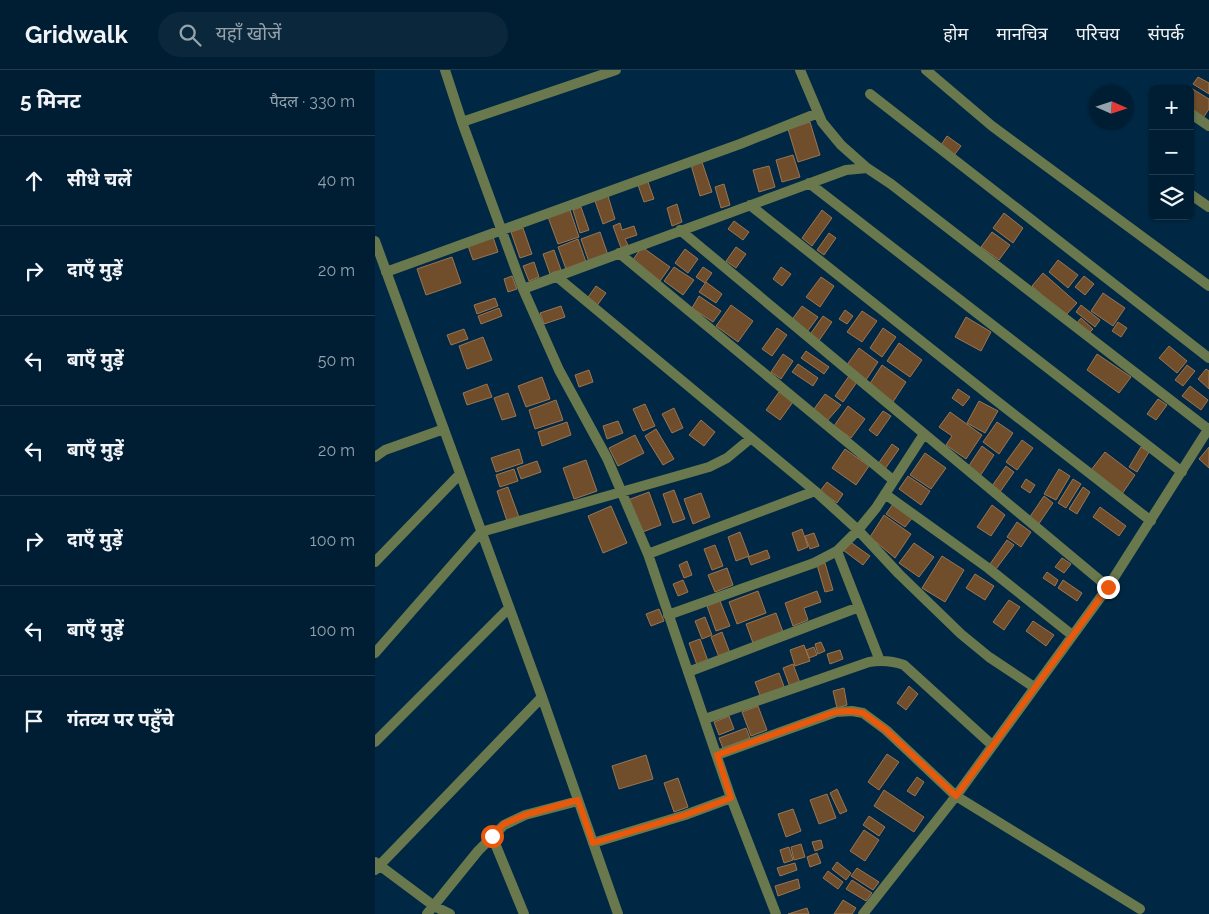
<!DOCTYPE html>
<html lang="hi">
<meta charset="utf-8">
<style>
body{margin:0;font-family:Raleway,"Noto Sans Devanagari",sans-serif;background:#0a273b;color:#f1f3f6}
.controls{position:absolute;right:15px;top:15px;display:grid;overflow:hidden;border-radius:8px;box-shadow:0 1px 4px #0004}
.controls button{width:45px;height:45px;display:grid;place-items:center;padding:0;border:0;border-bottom:1px solid #223c4e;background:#001e33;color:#f1f3f6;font:25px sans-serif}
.compass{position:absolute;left:714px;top:15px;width:45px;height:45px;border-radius:50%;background:#001e33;box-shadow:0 1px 4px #0004;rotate:93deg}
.stop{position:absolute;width:15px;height:15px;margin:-11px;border:4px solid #ea580c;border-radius:50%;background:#fff}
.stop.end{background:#ea580c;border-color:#fff;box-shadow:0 1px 5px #0008}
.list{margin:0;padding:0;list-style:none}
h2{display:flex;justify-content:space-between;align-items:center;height:65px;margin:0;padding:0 20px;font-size:21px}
h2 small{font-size:16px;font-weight:400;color:#95a2ac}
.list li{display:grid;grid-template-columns:32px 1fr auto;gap:15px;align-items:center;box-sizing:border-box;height:90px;padding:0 20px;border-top:1px solid #223c4e}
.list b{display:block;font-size:19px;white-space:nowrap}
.list em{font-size:16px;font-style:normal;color:#95a2ac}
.icon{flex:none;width:28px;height:28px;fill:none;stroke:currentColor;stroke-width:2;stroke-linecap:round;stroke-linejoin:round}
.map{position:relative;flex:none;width:834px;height:844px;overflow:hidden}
header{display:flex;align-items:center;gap:30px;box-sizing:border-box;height:70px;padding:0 25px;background:#001e33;border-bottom:1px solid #223c4e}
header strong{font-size:24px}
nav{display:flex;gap:28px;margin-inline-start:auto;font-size:18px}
.search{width:350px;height:45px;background:#0a273b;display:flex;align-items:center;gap:12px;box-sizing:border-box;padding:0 18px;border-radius:28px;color:#95a2ac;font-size:19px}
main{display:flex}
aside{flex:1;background:#001e33}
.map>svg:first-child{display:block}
.building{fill:#714e2b;stroke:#9a7551}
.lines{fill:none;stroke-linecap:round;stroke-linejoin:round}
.street{stroke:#69784d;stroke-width:10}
.route{stroke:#ea580c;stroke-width:6}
</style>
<header>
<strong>Gridwalk</strong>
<div class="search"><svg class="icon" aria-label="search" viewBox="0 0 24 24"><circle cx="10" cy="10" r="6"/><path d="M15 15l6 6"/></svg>यहाँ खोजें</div>
<nav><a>होम</a><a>मानचित्र</a><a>परिचय</a><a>संपर्क</a></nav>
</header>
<main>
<aside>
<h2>5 मिनट<small>पैदल · 330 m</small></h2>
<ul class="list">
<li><svg class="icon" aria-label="ahead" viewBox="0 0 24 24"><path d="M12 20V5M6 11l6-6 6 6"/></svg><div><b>सीधे चलें</b></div><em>40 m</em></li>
<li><svg class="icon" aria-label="right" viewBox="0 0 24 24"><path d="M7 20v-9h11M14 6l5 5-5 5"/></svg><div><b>दाएँ मुड़ें</b></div><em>20 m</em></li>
<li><svg class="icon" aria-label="left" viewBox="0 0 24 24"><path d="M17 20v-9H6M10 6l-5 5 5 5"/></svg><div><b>बाएँ मुड़ें</b></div><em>50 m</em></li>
<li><svg class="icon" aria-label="left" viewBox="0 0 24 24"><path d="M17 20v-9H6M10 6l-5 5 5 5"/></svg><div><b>बाएँ मुड़ें</b></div><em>20 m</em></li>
<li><svg class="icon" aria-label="right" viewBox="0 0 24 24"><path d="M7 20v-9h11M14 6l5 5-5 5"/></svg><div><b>दाएँ मुड़ें</b></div><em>100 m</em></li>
<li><svg class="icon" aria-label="left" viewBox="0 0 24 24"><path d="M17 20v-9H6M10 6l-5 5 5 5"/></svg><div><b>बाएँ मुड़ें</b></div><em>100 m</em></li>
<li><svg class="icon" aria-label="arrive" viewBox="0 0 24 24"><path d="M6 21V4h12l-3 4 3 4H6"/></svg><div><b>गंतव्य पर पहुँचे</b></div></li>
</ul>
</aside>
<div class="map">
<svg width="834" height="844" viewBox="0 0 834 844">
<rect width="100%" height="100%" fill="#002844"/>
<path class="building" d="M823 7 834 13V24L818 14Z
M816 18 834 29V39L828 48 815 41Z
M435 52 445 85 423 92 413 59Z
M572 66 586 76 577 88 564 78Z
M418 85 425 107 407 112 401 90Z
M327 92 337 122 325 126 316 95Z
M394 96 400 117 384 122 378 100Z
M273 112 279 129 269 132 263 115Z
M349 114 355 135 346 138 340 117Z
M233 126 240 149 228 154 220 131Z
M302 134 307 152 297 156 292 138Z
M206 137 214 160 205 163 198 140Z
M195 140 204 167 183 174 173 147Z
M447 140 457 148 437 176 427 168Z
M629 143 648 158 638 173 618 158Z
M359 151 374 162 368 170 353 159Z
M245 153 247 160 259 156 262 165 250 169 253 175 246 178 238 156Z
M148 158 157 184 145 188 136 162Z
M225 162 233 185 214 192 206 169Z
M617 162 635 175 624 190 606 177Z
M454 163 461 168 449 185 442 180Z
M118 167 123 182 98 190 93 176Z
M203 169 211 192 191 199 183 177Z
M267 177 295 197 285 211 257 191Z
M361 177 371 184 361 198 351 191Z
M310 179 323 189 313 203 300 193Z
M179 180 186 200 175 204 168 184Z
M77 187 86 213 51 225 42 199Z
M683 190 703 205 693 218 674 202Z
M159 192 164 207 154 211 148 196Z
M299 197 319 210 308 225 289 211Z
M328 197 337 203 330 213 321 207Z
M406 197 416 204 407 216 398 209Z
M668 203 702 233 690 246 657 216Z
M137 206 142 219 133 222 129 209Z
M709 206 719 214 710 225 700 217Z
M446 207 459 216 445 237 431 227Z
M331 212 347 224 341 233 324 222Z
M221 216 231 223 221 237 211 230Z
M728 223 750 238 738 256 716 241Z
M324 226 346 241 338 252 317 238Z
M120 228 123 236 102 244 99 235Z
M356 235 378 251 363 272 341 256Z
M706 235 725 250 720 257 701 242Z
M186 236 190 247 169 254 165 243Z
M427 236 443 247 432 262 416 251Z
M124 238 127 246 106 254 103 246Z
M470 240 478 246 472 254 464 249Z
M487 241 502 251 487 272 472 262Z
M448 246 457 252 443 272 434 266Z
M591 247 616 262 606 281 580 267Z
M706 248 718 259 713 264 701 254Z
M743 252 752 258 746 267 737 261Z
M402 258 412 265 397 286 387 279Z
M508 258 521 267 507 287 495 278Z
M89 259 93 269 76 275 72 265Z
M108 267 117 290 92 299 84 276Z
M524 273 547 290 535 307 512 291Z
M794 276 812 291 802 303 784 288Z
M484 278 503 292 491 310 471 296Z
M431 281 454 297 449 304 426 288Z
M408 284 418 291 406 309 396 302Z
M722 284 756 307 744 323 712 300Z
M423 294 443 308 438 316 417 302Z
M507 295 531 312 518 332 494 315Z
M812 295 820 301 808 316 800 310Z
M831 299 834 301V319L823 309Z
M214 300 218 312 204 317 200 305Z
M474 306 482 312 468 332 460 326Z
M167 307 175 329 151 337 143 316Z
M112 314 117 327 92 335 88 323Z
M815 316 833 330 826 340 807 326Z
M583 319 595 327 588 336 577 328Z
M404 322 418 332 405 350 391 340Z
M133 323 141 346 127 350 119 328Z
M450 324 466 335 452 351 439 339Z
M783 329 792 335 781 350 772 344Z
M181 330 188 350 160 359 154 340Z
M604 331 623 341 610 363 592 353Z
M270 334 280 356 268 361 258 339Z
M473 336 490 349 476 368 459 356Z
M299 338 308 358 297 363 287 344Z
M508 341 516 346 502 366 494 360Z
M575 342 607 365 591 389 571 375 577 366 564 357Z
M326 350 340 362 329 376 314 365Z
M243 351 248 363 232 369 228 356Z
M192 352 196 365 167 376 163 362Z
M622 352 638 363 624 384 608 372Z
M281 359 299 389 288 395 270 366Z
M260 365 269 383 243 396 234 378Z
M647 370 658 378 642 400 631 392Z
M517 374 524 379 510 399 503 394Z
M607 376 619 385 605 406 593 397Z
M766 377 774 382 762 402 754 397Z
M834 377V398L824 389Z
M144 379 148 393 121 402 116 388Z
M470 379 494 396 481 415 457 398Z
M730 382 760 405 747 424 716 400Z
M550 383 571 398 556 419 535 405Z
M211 390 222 421 199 429 188 398Z
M162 391 166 402 146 409 142 398Z
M631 396 639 402 625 422 617 416Z
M139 399 143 411 125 417 121 405Z
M684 399 695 406 681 430 669 424Z
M533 406 555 421 546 435 524 419Z
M651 409 660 415 655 423 646 417Z
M698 409 706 414 691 438 683 433Z
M452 412 468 424 462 433 445 421Z
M133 417 145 450 133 454 122 421Z
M708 417 715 422 702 444 694 439Z
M299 420 310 449 298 453 288 424Z
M274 422 286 455 265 463 253 430Z
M326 423 335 447 318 454 309 429Z
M669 426 678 433 663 455 654 448Z
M518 434 538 447 530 457 511 444Z
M617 435 630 445 616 466 602 457Z
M236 436 252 473 228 483 213 446Z
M725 437 751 456 744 466 718 447Z
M509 445 536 464 520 488 495 467Z
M642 452 656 462 646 477 632 467Z
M427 459 433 477 423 481 417 463Z
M365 462 374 486 361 491 353 467Z
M439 463 444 476 435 479 430 466Z
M632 470 639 475 621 499 615 494Z
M474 471 495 486 488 495 468 480Z
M539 473 559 487 544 507 524 493Z
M340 475 348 496 337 500 329 479Z
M392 480 395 488 376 495 373 487Z
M567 486 589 500 570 532 547 518Z
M687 488 696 494 689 503 680 497Z
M312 491 317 505 309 508 304 495Z
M450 493 458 520 450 522 442 495Z
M352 498 358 515 340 522 333 505Z
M672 502 683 510 680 516 668 508Z
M600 504 619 516 610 530 591 518Z
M308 510 313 522 303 526 298 514Z
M688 510 707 523 702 531 683 518Z
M383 521 391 543 362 554 354 532Z
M442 521 446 532 429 538 433 550 418 556 410 533Z
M634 530 645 537 629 560 618 552Z
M345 531 355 556 341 561 332 536Z
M284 539 289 551 276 556 271 544Z
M401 543 408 562 378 573 371 554Z
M330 547 337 565 327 569 320 551Z
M658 551 679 565 671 576 651 561Z
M347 562 355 583 344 587 336 567Z
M325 569 333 591 322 595 314 573Z
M446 572 450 581 443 584 440 574Z
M429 575 435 591 420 596 415 580Z
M439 577 442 585 434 588 431 580Z
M465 580 468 589 455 594 452 584Z
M418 594 425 613 415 617 408 598Z
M404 603 410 619 386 628 380 612Z
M534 616 543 624 531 640 522 633Z
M469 618 472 635 462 638 458 621Z
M383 636 392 660 376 666 367 642Z
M354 646 359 659 344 665 339 652Z
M371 658 375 668 348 678 344 668Z
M512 684 524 692 504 720 493 712Z
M271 685 278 709 244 719 237 696Z
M542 707 549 712 540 726 532 721Z
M303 708 313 737 299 742 289 713Z
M462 719 472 741 465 744 455 723Z
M509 720 549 747 539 762 499 736Z
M452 724 461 748 444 754 435 730Z
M418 739 426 761 411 767 403 744Z
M494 746 510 757 504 766 488 755Z
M489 760 504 770 490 791 475 781Z
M446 770 448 778 440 781 437 772Z
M426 774 430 787 419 790 416 777Z
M414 777 418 790 409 793 405 780Z
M442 783 446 793 435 797 432 787Z
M462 792 476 803 471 810 457 799Z
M420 793 422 800 405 806 402 798Z
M482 798 504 812 498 820 476 806Z
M453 801 468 812 463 819 448 808Z
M423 809 425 818 403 826 400 816Z
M477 810 497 823 491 831 471 819Z
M468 830 481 838 477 844H459Z
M432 838 434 844H413Z"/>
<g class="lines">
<path class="street" d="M70 0 87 52 148 219 184 300 232 388 273 484 356 728 401 844
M425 0 447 52 466 75 492 98
M551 0 617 56 834 216
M495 24 834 288
M815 43 834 56
M87 52 241 0
M434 113 807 402
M815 124 834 137
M375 135 614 325 776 451
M305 160 733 517
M0 171 167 627 243 844
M244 183 518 410
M11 202 365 74 443 43
M181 206 440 421 483 460 524 504 586 564 614 587 659 617
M148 219 471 100 492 98 516 114 833 359
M0 387 10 380 69 359
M510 424 613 498 697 565
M462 481 505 591
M273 484 440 421
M0 492 85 404
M293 545 439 493 462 481 483 460 501 438 549 364
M0 583 106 462 334 397 352 388 375 369
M313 602 484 537
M330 649 494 592C507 590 518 591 529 595L617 675
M0 672 134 538
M342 685 461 642 477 641 488 643 511 660 581 726 765 839
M117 766 149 844
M218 773 310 745 356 728
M0 792 59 836 75 844
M0 800 167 627
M52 844 103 781 129 755 150 745 203 731
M488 844 581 726 733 517 834 358"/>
</g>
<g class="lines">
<path class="route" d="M117 766 129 754 150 745 203 730 218 773 310 745 356 728 342 685 460 642 476 641 488 643 511 660 581 726 733 517"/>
</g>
</svg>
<div class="controls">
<button>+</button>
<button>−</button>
<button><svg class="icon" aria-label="layers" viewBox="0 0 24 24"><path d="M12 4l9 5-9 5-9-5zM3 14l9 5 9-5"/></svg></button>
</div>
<svg class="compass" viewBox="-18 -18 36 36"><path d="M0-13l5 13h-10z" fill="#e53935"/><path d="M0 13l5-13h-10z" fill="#95a2ac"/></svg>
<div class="stop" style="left:117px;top:766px"></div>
<div class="stop end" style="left:733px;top:517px"></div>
</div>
</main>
